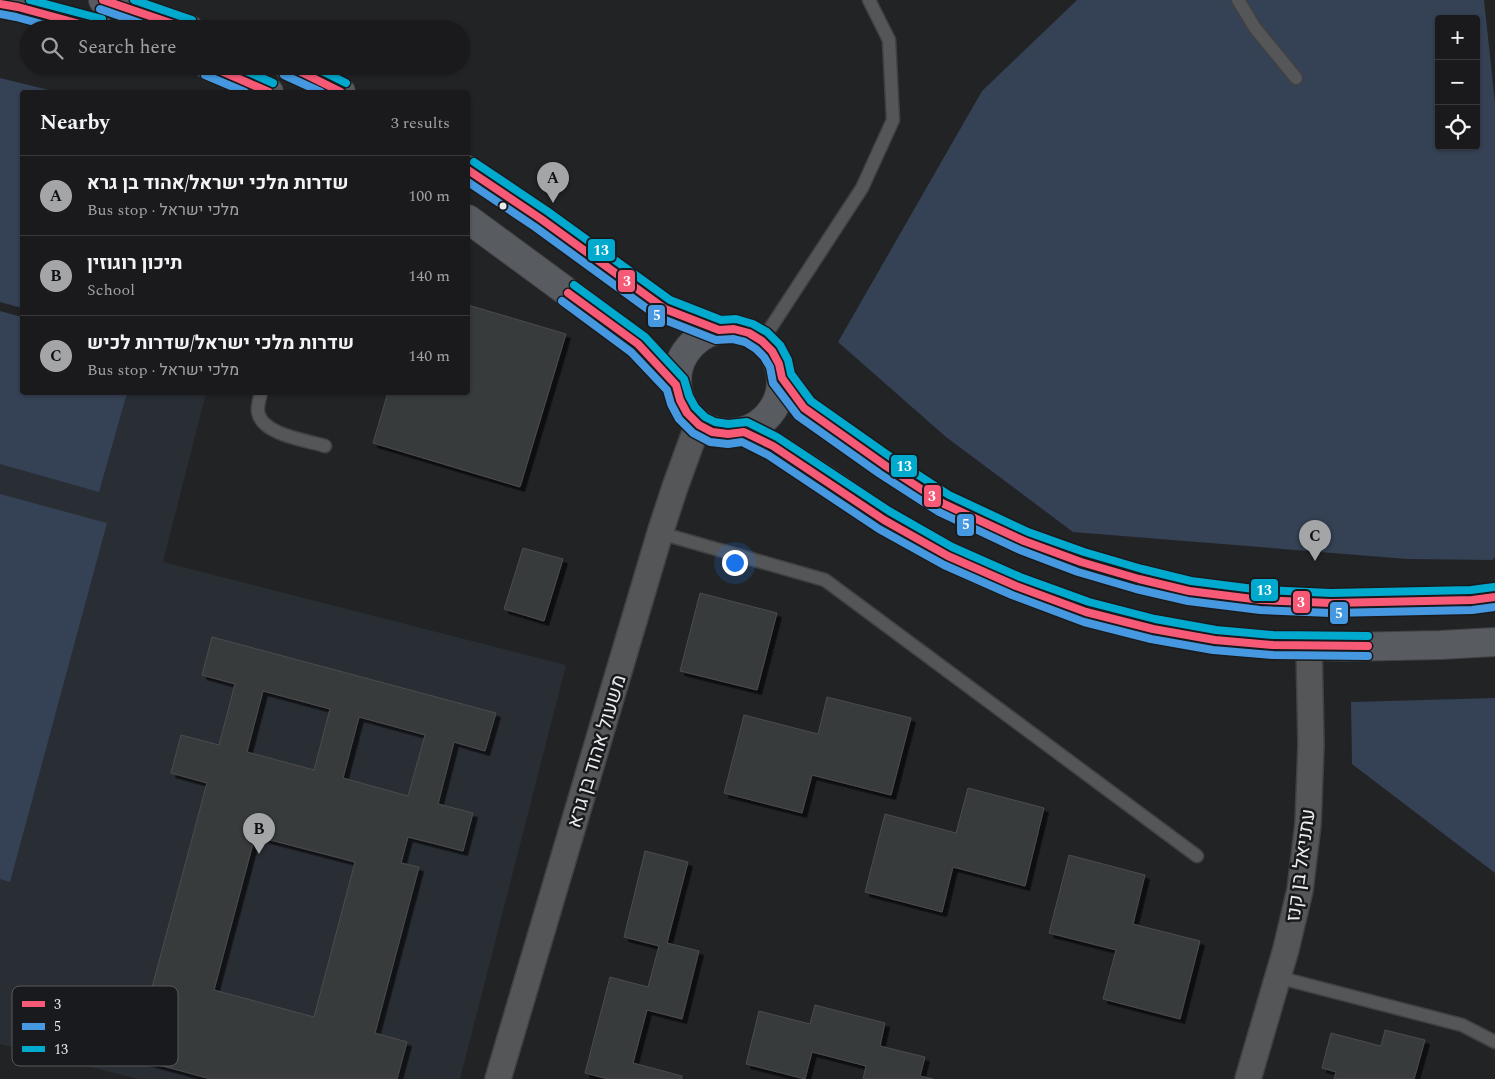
<!DOCTYPE html>
<meta charset="utf-8">
<style>
body{margin:0;font-family:Spectral,Heebo,serif;background:#272729;color:#f1f3f6}
.controls{position:absolute;right:15px;top:15px;display:grid;overflow:hidden;border-radius:5px;box-shadow:0 1px 4px #0004}
.controls button{width:45px;height:45px;display:grid;place-items:center;padding:0;border:0;border-bottom:1px solid #38383b;background:#1a1a1c;color:#f1f3f6;font:25px sans-serif}
.you{position:absolute;left:734px;top:562px;width:18px;height:18px;margin:-12px;border:4px solid #fff;border-radius:50%;background:#1a73e8;box-shadow:0 0 0 8px #1a73e833}
.badge{display:grid;place-items:center;width:32px;height:32px;border-radius:50%;background:#a3a5a7;color:#111;font-size:16px;font-weight:700}
.pin{position:absolute;translate:-50% -41px;filter:drop-shadow(0 1px 2px #0008)}
.pin::after{content:'';position:absolute;top:26px;width:18px;height:15px;background:inherit;clip-path:polygon(0 0,100% 0,50% 100%)}
.list{margin:0;padding:0;list-style:none}
h2{display:flex;justify-content:space-between;align-items:center;height:65px;margin:0;padding:0 20px;font-size:21px}
h2 small{font-size:16px;font-weight:400;color:#9fa1a3}
.list li{display:grid;grid-template-columns:32px 1fr auto;gap:15px;align-items:center;box-sizing:border-box;height:80px;padding:0 20px;border-top:1px solid #38383b}
.list b{display:block;font-size:19px;white-space:nowrap}
.list p{margin:0;font-size:16px;white-space:nowrap;color:#9fa1a3}
.list em{font-size:16px;font-style:normal;color:#9fa1a3}
.icon{flex:none;width:28px;height:28px;fill:none;stroke:currentColor;stroke-width:2;stroke-linecap:round;stroke-linejoin:round}
.map{position:relative;flex:none;width:1495px;height:1079px;overflow:hidden}
.search{position:absolute;background:#1a1a1c;box-shadow:0 1px 4px #0004;left:20px;top:20px;width:450px;height:55px;display:flex;align-items:center;gap:12px;box-sizing:border-box;padding:0 18px;border-radius:28px;color:#9fa1a3;font-size:19px}
.panel{position:absolute;background:#1a1a1c;box-shadow:0 1px 4px #0004;left:20px;top:90px;width:450px;height:305px;border-radius:5px}
.map>svg:first-child{display:block}
.built{fill:#292e35}
.green{fill:#354154;fill-rule:evenodd}
.building{fill:#393a3b;stroke:#4b4c4e;fill-rule:evenodd;filter:url(#shadow)}
.lines{fill:none;stroke-linecap:round;stroke-linejoin:round}
.lane-casing{stroke:#404143;stroke-width:15}
.street-casing{stroke:#404143;stroke-width:28}
.secondary-casing{stroke:#404143;stroke-width:30}
.lane{stroke:#555657;stroke-width:12}
.street{stroke:#555657;stroke-width:25}
.secondary{stroke:#585b60;stroke-width:28}
.bus-1-casing{stroke:#181a1d;stroke-width:11}
.bus-2-casing{stroke:#181a1d;stroke-width:11}
.bus-3-casing{stroke:#181a1d;stroke-width:11}
.bus-1{stroke:#f75a77;stroke-width:8}
.bus-2{stroke:#4699e1;stroke-width:8}
.bus-3{stroke:#00a9ce;stroke-width:8}
.bus-dot{fill:#e9ebed;stroke:#181a1d;stroke-width:2}
.labels{text-anchor:middle;stroke-width:5;stroke-linejoin:round;paint-order:stroke}
.street-label{font-size:20px;fill:#e9ebed;stroke:#181a1d}
.key{fill:#181a1d;stroke:#57595b;stroke-width:1}
.key-label{font-size:14px;fill:#e9ebed}
.line-badge{stroke:#181a1d;stroke-width:2}
.badge-label{font-size:14px;text-anchor:middle;font-weight:bold;fill:#fff}
</style>
<div class="map">
<svg width="1495" height="1079" viewBox="0 0 1495 1079">
<defs>
<filter id="shadow"><feDropShadow dx="4.5" dy="4.5" stdDeviation="0" flood-color="#0009"/></filter>
</defs>
<rect width="100%" height="100%" fill="#222325"/>
<path class="built" d="M0 312 22 392 206 393 163 562 566 665 460 1079H138L0 1044Z"/>
<path class="green" d="M1077 0H1484L1495 103V557L1493 560 1407 559 1073 532 946 437 838 342 982 91ZM1439 19H1476V146H1439Z
M0 78 57 92H22V308L0 302Z
M0 311 22 317V392L127 393 99 492 0 464Z
M0 494 107 523 10 882 0 879Z
M1495 698V873L1352 764 1351 702Z"/>
<path class="building" d="M468 305 566 334 520 487 373 443 388 392H468Z
M523 548 563 559 544 621 504 609Z
M700 593 777 613 757 690 680 671Z
M212 637 496 713 485 751 454 742 438 804 473 813 463 851 408 837 401 863 419 867 375 1033 407 1042 397 1079H211L133 1058 207 783 171 773 181 735 219 745 235 684 202 675ZM263 691 330 709 314 770 247 752ZM359 717 425 735 408 796 343 778ZM255 836 355 862 314 1017 214 990Z
M827 697 911 718 891 795 812 775 802 813 724 793 744 715 818 734Z
M968 788 1044 808 1025 886 953 867 942 912 865 892 885 814 956 833Z
M645 851 688 862 667 943 699 951 682 1019 647 1010 633 1063 682 1076V1079H608L585 1073 610 977 648 987 659 946 624 937Z
M1069 855 1145 875 1133 924 1200 941 1180 1019 1103 999 1116 950 1049 933Z
M815 1005 885 1023 880 1046 925 1057 920 1076 933 1079H863L866 1066 812 1052 805 1079 746 1064 759 1011 810 1024Z
M1385 1030 1425 1040 1414 1079H1334L1336 1072 1322 1068 1331 1033 1381 1046Z"/>
<g class="lines">
<defs>
<path id="lane" d="M1238 0 1255 28 1296 78
M762 341 862 188 893 120 889 40 869 0
M261 392C260 398 257 406 258 412 262 435 306 440 325 446
M660 533 825 580 1197 856
M1277 977 1462 1025 1495 1042"/>
<path id="street" d="M498 1079 660 533 675 487 694 435 699 425
M1248 1079 1286 949 1300 890 1308 824 1311 745 1309 646"/>
<path id="secondary" d="M103 0 189 29
M0 4 18 7 99 29
M209 66 269 92
M288 66 326 84 341 92
M468 170 541 219 665 309 719 330
M468 219 638 344 676 385
M677 381a52 52 0 1 1 104 0a52 52 0 1 1-104 0Z
M782 378 804 408 886 466 944 504 1024 541 1081 562 1139 579 1189 591 1261 600 1331 603 1472 600 1495 597
M744 432 773 446 821 477 884 520 948 556 1016 586 1086 612 1153 629 1215 640 1273 645 1346 647 1440 645 1495 642"/>
</defs>
<use href="#lane" class="lane-casing"/>
<use href="#street" class="street-casing"/>
<use href="#secondary" class="secondary-casing"/>
<use href="#lane" class="lane"/>
<use href="#street" class="street"/>
<use href="#secondary" class="secondary"/>
<defs>
<path id="bus-1" d="M103 0 188 29
M0 4 18 7 98 29
M210 66 269 92
M289 66 341 92
M468 170 541 219 665 309 719 330 734 329 749 333 762 341 772 351 779 364 782 378 804 408 886 466 944 504 1024 541 1081 562 1139 579 1189 591 1261 600 1331 603 1472 600 1495 597
M568 293 638 344 676 385 680 400 687 413 699 425 712 432 728 434 744 432 773 446 884 520 948 556 1016 586 1086 612 1153 629 1215 640 1273 645 1368 646"/>
<path id="bus-2" d="M100 9 157 29
M0 14 16 17 60 29
M205 75 245 92
M284 75 321 92
M468 182 535 227 660 318 716 340 733 339 745 342 756 349 764 357 770 367 773 383 798 416 880 474 939 512 1020 550 1078 572 1136 589 1188 601 1260 610 1331 613 1472 610 1495 607
M562 301 631 352 667 390 671 404 679 419 693 433 710 442 728 444 742 442 768 455 879 529 944 565 1012 595 1084 622 1151 639 1213 650 1273 655 1368 656"/>
<path id="bus-3" d="M30 0 102 19
M134 0 192 20
M235 66 273 83
M312 66 346 83
M474 162 547 211 670 300 721 320 736 319 753 324 767 332 780 345 788 360 791 374 811 401 892 458 949 495 1028 532 1084 552 1142 569 1191 581 1262 590 1331 593 1471 590 1494 587
M574 285 645 337 684 379 689 396 695 407 705 417 715 422 728 424 747 422 777 437 889 511 952 547 1020 577 1089 602 1155 619 1216 630 1273 635 1368 636"/>
</defs>
<use href="#bus-1" class="bus-1-casing"/>
<use href="#bus-2" class="bus-2-casing"/>
<use href="#bus-3" class="bus-3-casing"/>
<use href="#bus-1" class="bus-1"/>
<use href="#bus-2" class="bus-2"/>
<use href="#bus-3" class="bus-3"/>
</g>
<circle class="bus-dot" cx="503" cy="206" r="4.5"/>
<g class="labels">
<g class="street-label">
<text transform="translate(596 751) rotate(-73)" y="7">משעול אהוד בן גרא</text>
<text transform="translate(1300 865) rotate(-82)" y="7">עתניאל בן קנז</text>
</g>
</g>
<rect x="12" y="986" width="166" height="80" rx="8" class="key"/>
<rect x="22" y="1001" width="23" height="6" fill="#f75a77"/>
<rect x="22" y="1023" width="23" height="7" fill="#4699e1"/>
<rect x="22" y="1046" width="23" height="6" fill="#00a9ce"/>
<g class="key-label">
<text x="54" y="1009">3</text>
<text x="54" y="1031">5</text>
<text x="54" y="1054">13</text>
</g>
<g class="line-badge">
<rect x="587" y="238" width="29" height="24" rx="5" fill="#00a9ce"/>
<rect x="617" y="269" width="19" height="24" rx="5" fill="#f75a77"/>
<rect x="647" y="304" width="19" height="24" rx="5" fill="#4699e1"/>
<rect x="890" y="454" width="28" height="24" rx="5" fill="#00a9ce"/>
<rect x="923" y="484" width="19" height="24" rx="5" fill="#f75a77"/>
<rect x="956" y="513" width="19" height="24" rx="5" fill="#4699e1"/>
<rect x="1250" y="578" width="29" height="24" rx="5" fill="#00a9ce"/>
<rect x="1292" y="590" width="19" height="24" rx="5" fill="#f75a77"/>
<rect x="1329" y="601" width="20" height="24" rx="5" fill="#4699e1"/>
</g>
<g class="badge-label">
<text x="601" y="255">13</text>
<text x="627" y="286">3</text>
<text x="657" y="320">5</text>
<text x="904" y="471">13</text>
<text x="932" y="501">3</text>
<text x="966" y="529">5</text>
<text x="1264" y="595">13</text>
<text x="1301" y="607">3</text>
<text x="1339" y="618">5</text>
</g>
</svg>
<div class="controls">
<button>+</button>
<button>−</button>
<button><svg class="icon" aria-label="locate" viewBox="0 0 24 24"><circle cx="12" cy="12" r="6"/><path d="M12 2v4M12 18v4M2 12h4M18 12h4"/></svg></button>
</div>
<div class="you"></div>
<div class="pin badge" style="left:553px;top:203px">A</div>
<div class="pin badge" style="left:259px;top:854px">B</div>
<div class="pin badge" style="left:1315px;top:561px">C</div>
<div class="search"><svg class="icon" aria-label="search" viewBox="0 0 24 24"><circle cx="10" cy="10" r="6"/><path d="M15 15l6 6"/></svg>Search here</div>
<section class="panel">
<h2>Nearby<small>3 results</small></h2>
<ul class="list">
<li><span class="badge">A</span><div><b>שדרות מלכי ישראל/אהוד בן גרא</b><p>Bus stop · מלכי ישראל</p></div><em>100 m</em></li>
<li><span class="badge">B</span><div><b>תיכון רוגוזין</b><p>School</p></div><em>140 m</em></li>
<li><span class="badge">C</span><div><b>שדרות מלכי ישראל/שדרות לכיש</b><p>Bus stop · מלכי ישראל</p></div><em>140 m</em></li>
</ul>
</section>
</div>
